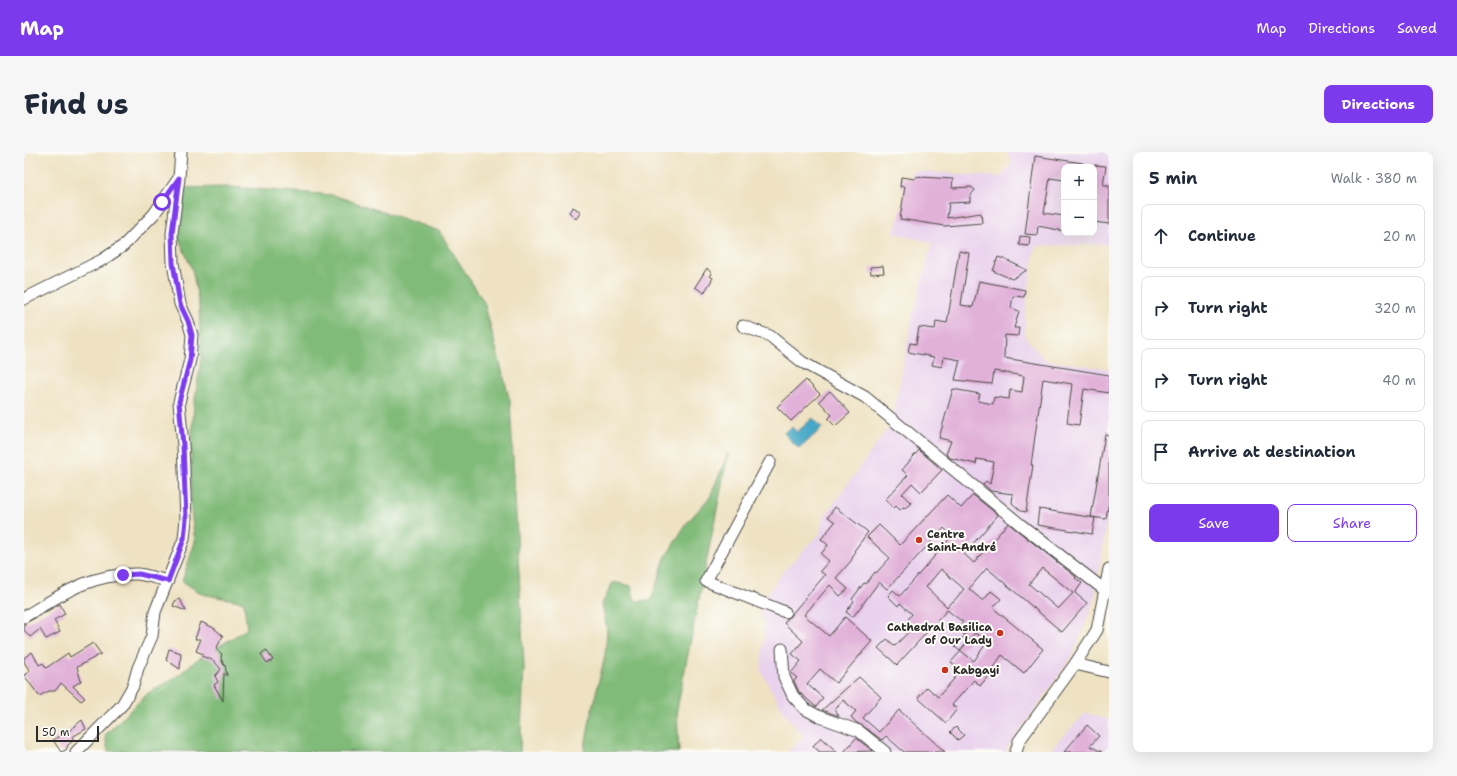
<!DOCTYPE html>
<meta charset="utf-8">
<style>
body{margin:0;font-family:"Shantell Sans",sans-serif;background:#f6f6f7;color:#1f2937}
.controls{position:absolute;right:12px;top:12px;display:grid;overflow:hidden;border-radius:8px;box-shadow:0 4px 16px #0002}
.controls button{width:36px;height:36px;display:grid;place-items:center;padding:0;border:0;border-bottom:1px solid #e0e1e3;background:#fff;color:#1f2937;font:20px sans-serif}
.scale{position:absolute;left:12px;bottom:10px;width:63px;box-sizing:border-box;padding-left:4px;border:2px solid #2b2b2b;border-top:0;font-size:11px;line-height:14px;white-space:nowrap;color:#2b2b2b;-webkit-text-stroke:3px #fdfcf7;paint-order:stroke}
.stop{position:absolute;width:12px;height:12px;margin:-9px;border:3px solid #7c3aed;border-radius:50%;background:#fff}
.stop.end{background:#7c3aed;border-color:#fff;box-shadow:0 1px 4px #0008}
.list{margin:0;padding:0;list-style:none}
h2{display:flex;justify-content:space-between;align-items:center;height:52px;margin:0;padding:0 16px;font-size:17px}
h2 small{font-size:13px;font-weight:400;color:#747a83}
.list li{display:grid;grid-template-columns:26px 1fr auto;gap:12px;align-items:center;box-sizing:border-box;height:64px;margin:0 8px 8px;padding:0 8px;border:1px solid #e0e1e3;border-radius:8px}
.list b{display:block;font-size:15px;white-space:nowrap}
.list em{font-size:13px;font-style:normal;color:#747a83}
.actions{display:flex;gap:8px;padding:12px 16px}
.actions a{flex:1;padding:9px 0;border:1px solid #7c3aed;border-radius:8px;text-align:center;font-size:14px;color:#7c3aed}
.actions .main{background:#7c3aed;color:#fff}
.icon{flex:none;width:22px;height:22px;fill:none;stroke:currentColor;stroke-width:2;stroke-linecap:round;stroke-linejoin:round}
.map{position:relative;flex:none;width:1085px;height:600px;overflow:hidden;border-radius:8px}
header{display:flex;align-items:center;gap:24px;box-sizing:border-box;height:56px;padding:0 20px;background:#7c3aed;color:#fff}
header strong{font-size:19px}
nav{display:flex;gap:22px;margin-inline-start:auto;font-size:14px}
.intro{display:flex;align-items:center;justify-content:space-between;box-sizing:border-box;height:96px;padding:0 24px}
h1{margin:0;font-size:28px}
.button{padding:10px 18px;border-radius:8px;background:#7c3aed;color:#fff;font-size:14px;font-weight:700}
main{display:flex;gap:24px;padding:0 24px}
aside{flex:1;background:#fff;border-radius:8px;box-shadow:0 4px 16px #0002}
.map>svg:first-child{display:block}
.built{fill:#e9d2ed;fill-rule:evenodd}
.forest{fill:#81bb79;stroke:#567352}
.water{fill:#47a8c6;stroke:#396a78}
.building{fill:#e1b1d9;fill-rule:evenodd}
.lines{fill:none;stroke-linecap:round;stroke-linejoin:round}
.minor-casing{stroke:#484642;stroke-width:13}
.minor{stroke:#fff;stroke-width:11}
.route{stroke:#7c3aed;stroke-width:5}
.poi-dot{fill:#c8321e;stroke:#fdfcf7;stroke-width:1.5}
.labels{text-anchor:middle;stroke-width:4;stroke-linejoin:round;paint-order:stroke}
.poi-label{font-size:11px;font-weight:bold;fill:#2b2b2b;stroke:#fdfcf7;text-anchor:start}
</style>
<header>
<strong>Map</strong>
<nav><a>Map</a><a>Directions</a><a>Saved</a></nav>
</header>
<div class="intro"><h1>Find us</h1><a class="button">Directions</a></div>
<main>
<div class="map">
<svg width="1085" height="600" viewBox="0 0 1085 600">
<rect width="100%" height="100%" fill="#fdfcf7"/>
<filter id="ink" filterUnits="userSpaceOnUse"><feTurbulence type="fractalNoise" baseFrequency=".025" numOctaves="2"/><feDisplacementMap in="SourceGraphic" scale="8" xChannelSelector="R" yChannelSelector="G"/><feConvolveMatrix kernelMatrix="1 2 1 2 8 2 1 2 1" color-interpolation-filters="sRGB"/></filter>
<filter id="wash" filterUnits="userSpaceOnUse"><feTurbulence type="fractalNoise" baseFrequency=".012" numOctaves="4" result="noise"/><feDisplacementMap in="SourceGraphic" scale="16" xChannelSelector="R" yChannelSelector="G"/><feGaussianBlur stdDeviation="0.9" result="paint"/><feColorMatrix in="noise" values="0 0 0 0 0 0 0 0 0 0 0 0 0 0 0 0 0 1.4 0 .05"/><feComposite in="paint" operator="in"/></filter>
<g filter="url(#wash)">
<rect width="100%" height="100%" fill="#eee2c2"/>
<path class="built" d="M983 0H1085V92L1011 94 1001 160V185L1021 208 1085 217V357L1070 449 1049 503 981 600H763L780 586 760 560 737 519 741 473 735 454 758 421 796 381 799 366 868 271 887 171 908 91 870 81 889 19 977 25 988 12ZM1040 15H1070V81H1040Z
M1062 561 1085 568V600H1024Z"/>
<path class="forest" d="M206 35 309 43 415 79 460 150 486 249 500 516 496 600 84 599 81 583 124 541 152 525 174 507 223 477 220 450 178 442 158 429 171 390 167 358V296L170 254 177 207 175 153 168 117 152 80V36Z
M704 302 653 557 655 600H560L567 561 581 504 583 479 578 452 589 430 607 434 611 449H627L641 406 662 372 686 345Z"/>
<path class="water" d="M789 266 798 276 775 297 760 281 768 275 773 280Z"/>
<g id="blocks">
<path class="building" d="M1011 4 1059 11V15H1040V28L1026 26 1020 61 1040 64V79L1014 74 1013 83 1001 82Z
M1070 13 1082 14 1079 33H1085V72L1070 70Z
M897 24V25L929 27 928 36 947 35 951 38 946 44V50L925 51 923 66 957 61 958 71 921 74 876 67 881 34 876 35 877 25 891 27 892 25Z
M549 55 557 60 552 67 545 60Z
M996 84 1006 85 1005 94 995 93Z
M935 99 945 101 937 153 949 155 955 129 1001 138 1000 145 989 144 987 156 995 159 990 176H995L994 184 981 183 980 206 1085 223V241L1060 237 1055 273 1043 271 1048 232 1019 227 1007 313H1009L1002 360 997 359 988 351 989 342 967 339 959 332 962 329 966 332 970 310 953 307 952 312 926 306 922 302 927 289 915 286 929 237 956 242 954 249 969 252 970 245 985 247 986 238 998 240 1000 224 970 219 968 232 931 228 936 208 920 205 918 215 908 213 910 205 884 200 886 191 892 192 895 175 911 177 912 169 923 171Z
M974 105 982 108 1003 118 988 127 969 119Z
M859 114 860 121 847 122 846 115Z
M683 116 688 122 686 124 689 126 680 141 671 135Z
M782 228 796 242 767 269 753 255Z
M806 239 826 261 811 274 804 267 808 263 795 249Z
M1081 282 1085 283V349L1082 367 1067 365Z
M895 298 918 318 897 340 888 331 878 342 887 351 881 356 879 355 876 358 872 354 870 356 861 348 884 323 878 318Z
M923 343 937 356 949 343 974 363 940 402 950 411 984 371 1052 425 1051 426 1058 431 1051 441 1063 451 1038 480 963 416 945 437 959 449 967 439 977 447 969 456 1019 497 1000 521 978 503 964 522 965 523 956 534 950 528 928 553 933 557 922 571 894 546 903 535 914 545 937 519 927 510 937 499 950 509 963 490 951 481 936 499 931 495 941 483 933 477 939 470 923 458 873 513 854 496 863 487 871 494 889 475 883 469 888 462 876 451 874 454 864 444 869 438 876 444 928 384 920 376 863 437 855 430 829 465 822 460 830 449 828 447 840 431 842 432 851 420 852 421 866 406 843 385 855 373 876 393ZM1018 416 1049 441 1034 457 1005 432ZM917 417 940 437 929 450 928 449 923 455 902 435Z
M811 355 844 380 830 399 831 400 827 409 812 426 824 437 816 444 806 433 780 463 805 484 821 465 848 489 812 531 796 517 783 532 799 546 792 555 775 540 770 529 773 526 767 521 777 509 768 502 779 489 760 471 801 423 796 419 805 409 797 402 804 393 797 387 811 370 804 365Z
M1015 357 1071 366 1068 382 1013 373Z
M156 447 162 459 149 454 151 449Z
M36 452 41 462 30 468 36 480 22 487 16 477 6 485 0 478V472Z
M177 470 190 476 199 484 192 497 198 502 197 506 200 514 201 513 203 524 200 521 199 549 190 533 194 530 191 524 197 517 189 508 177 504 179 502 172 499 177 487H171Z
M69 491 77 502 53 515 57 529 49 534 61 546 57 549 37 531 31 539H25L15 544 0 523 6 519 0 510V506L8 500 15 513 19 511 22 516 44 501 46 505Z
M145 497 157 501 156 517 142 508Z
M242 498 249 508 243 511 237 502Z
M835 525 857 545 839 566 855 580 875 558 921 600H880L862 584 858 588 839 574 833 571 827 565 832 559 819 548 811 558 815 564 798 558Z
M58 568 62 577 48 585 50 588 44 593 42 598 37 600 29 588 41 582Z
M1063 573 1075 584 1066 594 1078 600H1040Z
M932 575 940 583 934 588 926 580Z
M797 585 813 600H796L789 594Z
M832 586 849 599 820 600Z"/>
</g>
</g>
<g filter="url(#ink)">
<use href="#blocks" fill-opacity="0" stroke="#484642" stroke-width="1"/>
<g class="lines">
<defs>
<path id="minor" d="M0 147 78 108 99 94 130 62 155 26 157 0
M719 174 746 184 778 210 841 245 997 373 1082 439
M746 310 682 429 761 460
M0 465C38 442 67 421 114 422 123 423 134 427 144 429
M758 497 760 525 769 544 781 557 796 565 835 579 861 600
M1051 512 1085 520
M52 600 98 553 109 534 114 516 128 484 131 460 160 387 162 367 159 293 155 250 166 208 168 183 164 169 156 152 149 111 148 81 155 26
M992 600 995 589 1051 512 1073 478 1085 417"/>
</defs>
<use href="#minor" class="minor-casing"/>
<use href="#minor" class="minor"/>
</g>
</g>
<g class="lines" filter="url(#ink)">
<path class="route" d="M99 423 115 422 144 429 160 387 162 367 159 293 155 250 166 208 168 183 164 169 156 152 149 111 148 81 155 26 138 50"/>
</g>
<g class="poi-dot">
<circle cx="895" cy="388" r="4"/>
<circle cx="976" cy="481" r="4"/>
<circle cx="921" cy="518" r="4"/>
</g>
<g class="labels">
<g class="poi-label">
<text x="903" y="386">Centre<tspan x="903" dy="13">Saint-André</tspan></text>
<text x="968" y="479" text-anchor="end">Cathedral Basilica<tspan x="968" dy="13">of Our Lady</tspan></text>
<text x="929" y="522">Kabgayi</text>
</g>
</g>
</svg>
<div class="controls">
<button>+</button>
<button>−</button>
</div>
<div class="scale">50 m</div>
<div class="stop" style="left:138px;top:50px"></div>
<div class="stop end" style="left:99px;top:423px"></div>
</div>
<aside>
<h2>5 min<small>Walk · 380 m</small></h2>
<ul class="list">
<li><svg class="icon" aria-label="ahead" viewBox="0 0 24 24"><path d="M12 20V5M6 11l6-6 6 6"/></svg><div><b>Continue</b></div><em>20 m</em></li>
<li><svg class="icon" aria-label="right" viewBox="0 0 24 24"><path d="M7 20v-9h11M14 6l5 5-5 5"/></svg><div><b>Turn right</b></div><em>320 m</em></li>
<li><svg class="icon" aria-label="right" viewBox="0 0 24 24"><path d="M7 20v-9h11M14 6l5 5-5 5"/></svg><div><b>Turn right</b></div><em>40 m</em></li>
<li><svg class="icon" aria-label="arrive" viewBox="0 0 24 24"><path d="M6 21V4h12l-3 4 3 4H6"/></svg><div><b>Arrive at destination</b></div></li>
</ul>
<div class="actions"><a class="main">Save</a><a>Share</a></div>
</aside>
</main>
